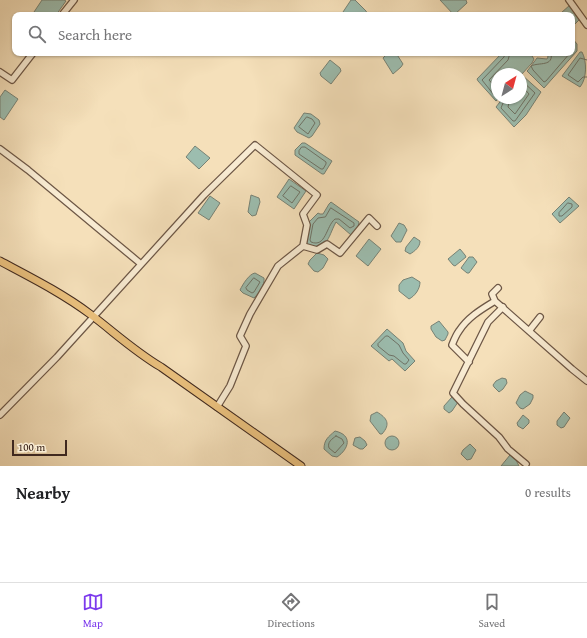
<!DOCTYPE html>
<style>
body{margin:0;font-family:"Gentium Book Plus",serif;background:#f6f6f6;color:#202124}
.compass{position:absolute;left:491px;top:68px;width:36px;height:36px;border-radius:50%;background:#fff;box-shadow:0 1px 3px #0004;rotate:36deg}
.scale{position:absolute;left:12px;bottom:10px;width:55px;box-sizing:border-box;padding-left:4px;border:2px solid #40291f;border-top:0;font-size:11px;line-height:14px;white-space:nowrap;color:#40291f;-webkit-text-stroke:3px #f8ebd2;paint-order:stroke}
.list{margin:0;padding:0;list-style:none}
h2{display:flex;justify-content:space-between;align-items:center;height:52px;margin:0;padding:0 16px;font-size:17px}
h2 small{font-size:13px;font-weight:400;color:#757577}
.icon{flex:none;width:22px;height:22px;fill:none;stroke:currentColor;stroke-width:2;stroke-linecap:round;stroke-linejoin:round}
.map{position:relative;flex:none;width:587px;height:466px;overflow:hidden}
.search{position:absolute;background:#fff;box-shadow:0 1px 3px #0004;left:12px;right:12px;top:12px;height:44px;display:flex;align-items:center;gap:10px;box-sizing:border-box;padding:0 14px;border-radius:8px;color:#757577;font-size:15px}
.sheet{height:116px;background:#fff}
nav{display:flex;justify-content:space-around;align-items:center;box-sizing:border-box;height:56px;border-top:1px solid #e0e0e0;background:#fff;font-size:11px;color:#757577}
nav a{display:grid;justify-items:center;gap:2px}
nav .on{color:#7c3aed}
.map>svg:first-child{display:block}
.water{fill:#9cbdaf;stroke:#778275}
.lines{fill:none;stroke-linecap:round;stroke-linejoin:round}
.shore{stroke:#6e7367;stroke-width:1}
.minor-casing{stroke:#6d5746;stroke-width:8}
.major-casing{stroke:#40291f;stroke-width:9}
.minor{stroke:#f8ebd2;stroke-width:5.5}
.major{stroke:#eac07d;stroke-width:7}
</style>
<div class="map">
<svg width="587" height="466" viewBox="0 0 587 466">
<rect width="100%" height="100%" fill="#f5e0ba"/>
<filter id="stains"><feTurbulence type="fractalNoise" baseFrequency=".005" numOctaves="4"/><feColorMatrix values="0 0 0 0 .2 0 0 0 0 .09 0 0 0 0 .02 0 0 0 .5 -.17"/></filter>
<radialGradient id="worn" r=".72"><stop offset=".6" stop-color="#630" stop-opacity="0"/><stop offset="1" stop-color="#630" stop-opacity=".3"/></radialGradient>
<path class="water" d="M42 0H64L66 1 56 15H38L34 12Z
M351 0H355L366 11 368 15H345L343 12Z
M440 0H466L467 3 454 15Z
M570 5 581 18 574 25 572 23V15H562L561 13Z
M572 38 577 44V51L544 88 527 71 528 70 537 58 547 59 548 57 547 53H572Z
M580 52H582C587 61 587 79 580 87L562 76Z
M388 53H396L403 64 401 67 393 74 383 58Z
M502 53H530L534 59 532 63 521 75 497 74V98H499L496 101 478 81 477 79Z
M330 60 340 68 341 71 331 84 321 76 320 73Z
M523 76 541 92 526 115 514 127 496 107 503 98H521V77Z
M5 90 18 99 4 120 0 117V97Z
M304 113 311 114 319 120 320 124 312 136 309 138 297 132 294 128Z
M302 143H305L332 161 324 174H322L295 155V150Z
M195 146 210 158 199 169 186 157Z
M289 179 306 191 294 209 277 197Z
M251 195 259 198 260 202 256 215 252 216 248 212Z
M210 196 220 203 209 220 198 213Z
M569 197 579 206 560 223 552 214Z
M331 202 359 222 358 227 351 235 336 222C327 239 328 252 305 244L309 222 318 213 320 214H323L329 204Z
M399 223 404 225 407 230 401 242H396L391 236Z
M414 237 420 241C420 247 415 251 410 254L405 251 406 247Z
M369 239 381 249 368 266 356 256Z
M460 249 465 255 466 257 455 266 453 265 448 259Z
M317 253 324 255 328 259 323 268 318 272 314 271 308 264 310 260Z
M469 257H473L477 262 469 273H467L461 268Z
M255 273 264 278C265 285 259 293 254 298L243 293 240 290C243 284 249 274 255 273Z
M412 277 420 282C420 289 415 296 409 299L399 291V285L403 280Z
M439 321 448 332V334L445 340 442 341 436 337 431 329V326Z
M387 329 403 343 406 351 415 361 405 371 392 359 389 361 371 346Z
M502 378 506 379 507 383 503 389 499 392 494 387 493 385 496 381Z
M525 391 533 395V398L530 404 523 409 520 408 516 403 520 395Z
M452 397 458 402 452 411 449 413 444 409V406Z
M377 412C387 418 391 424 382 434H380L370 421 371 415Z
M564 412 570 418 564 427 561 428 557 425V421Z
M523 415 529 420V423L523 429 518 426 517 423Z
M335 431C353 435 349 449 337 457L332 456 324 449C324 440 328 437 335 431Z
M385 443a7 7 0 1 1 14 0a7 7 0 1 1-14 0Z
M360 437 365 441 367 445 363 449H360L353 445 355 438Z
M470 444 476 450 471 459 467 460 461 454 463 450Z
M510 455 516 460 519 466H501Z"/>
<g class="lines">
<path class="shore" d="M551 53C554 67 539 62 531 66L533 70 544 82 546 81 570 53
M587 60 580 58 568 75 578 82 583 77H587
M497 89 489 80 508 60 510 53
M497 95H494L482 80 504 57 505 53
M505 98 501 108 513 121H515L535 93 521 80
M510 98 508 107 515 114 529 94 521 85
M307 117 312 119 315 123 308 134 299 127Z
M302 147H305L326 162V164L323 169H321L299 154V151Z
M291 186 300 192 292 203 283 196Z
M568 203 572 204V207L562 216H559V213Z
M331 208 354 223V226L350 228 339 219H335C326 226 326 248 311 242L310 240 313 224 318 218 325 217Z
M254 278 260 282 254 292 252 293 247 290 246 288Z
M386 336H388L399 345 403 353 409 360 406 364H404L394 356 389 355 378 346V344Z
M336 436 342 439 344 443 335 453 329 448C327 442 332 439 336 436Z"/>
<defs>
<path id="minor" d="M569 0 587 25
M62 15 74 0
M0 72 12 80 33 53
M0 149 28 170 141 264
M303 246 317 250 327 244 340 253 369 218 377 226
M498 288 492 294 495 301 572 369 587 381
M503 307 488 322 453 393 463 404 499 437 508 449 526 464
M529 331 540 317
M469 362 452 345C454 340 456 335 459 331 468 317 482 309 495 301
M0 415 57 357 204 195 255 145 317 195 303 214 307 225 303 246 278 266 250 314 240 336 246 346 230 386 217 407"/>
<path id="major" d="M0 261C30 277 62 293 90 314 114 332 134 351 161 367L301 466"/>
</defs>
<use href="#minor" class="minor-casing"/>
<use href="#major" class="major-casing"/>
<use href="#minor" class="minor"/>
<use href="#major" class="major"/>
</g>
<rect width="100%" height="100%" filter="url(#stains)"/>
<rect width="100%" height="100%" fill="url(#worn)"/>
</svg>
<svg class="compass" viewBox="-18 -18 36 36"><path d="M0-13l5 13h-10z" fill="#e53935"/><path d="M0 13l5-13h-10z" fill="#757577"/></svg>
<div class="scale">100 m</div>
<div class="search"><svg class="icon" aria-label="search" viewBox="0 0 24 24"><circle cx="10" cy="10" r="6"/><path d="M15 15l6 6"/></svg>Search here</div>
</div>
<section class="sheet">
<h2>Nearby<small>0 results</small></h2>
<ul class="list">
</ul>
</section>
<nav>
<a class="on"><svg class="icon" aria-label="map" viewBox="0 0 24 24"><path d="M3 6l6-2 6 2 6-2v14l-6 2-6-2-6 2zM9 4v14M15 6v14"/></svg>Map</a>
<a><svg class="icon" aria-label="directions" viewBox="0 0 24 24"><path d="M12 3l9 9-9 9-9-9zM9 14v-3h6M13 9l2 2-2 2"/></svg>Directions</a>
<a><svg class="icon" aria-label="saved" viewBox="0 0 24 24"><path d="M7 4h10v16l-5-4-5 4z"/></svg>Saved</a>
</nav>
